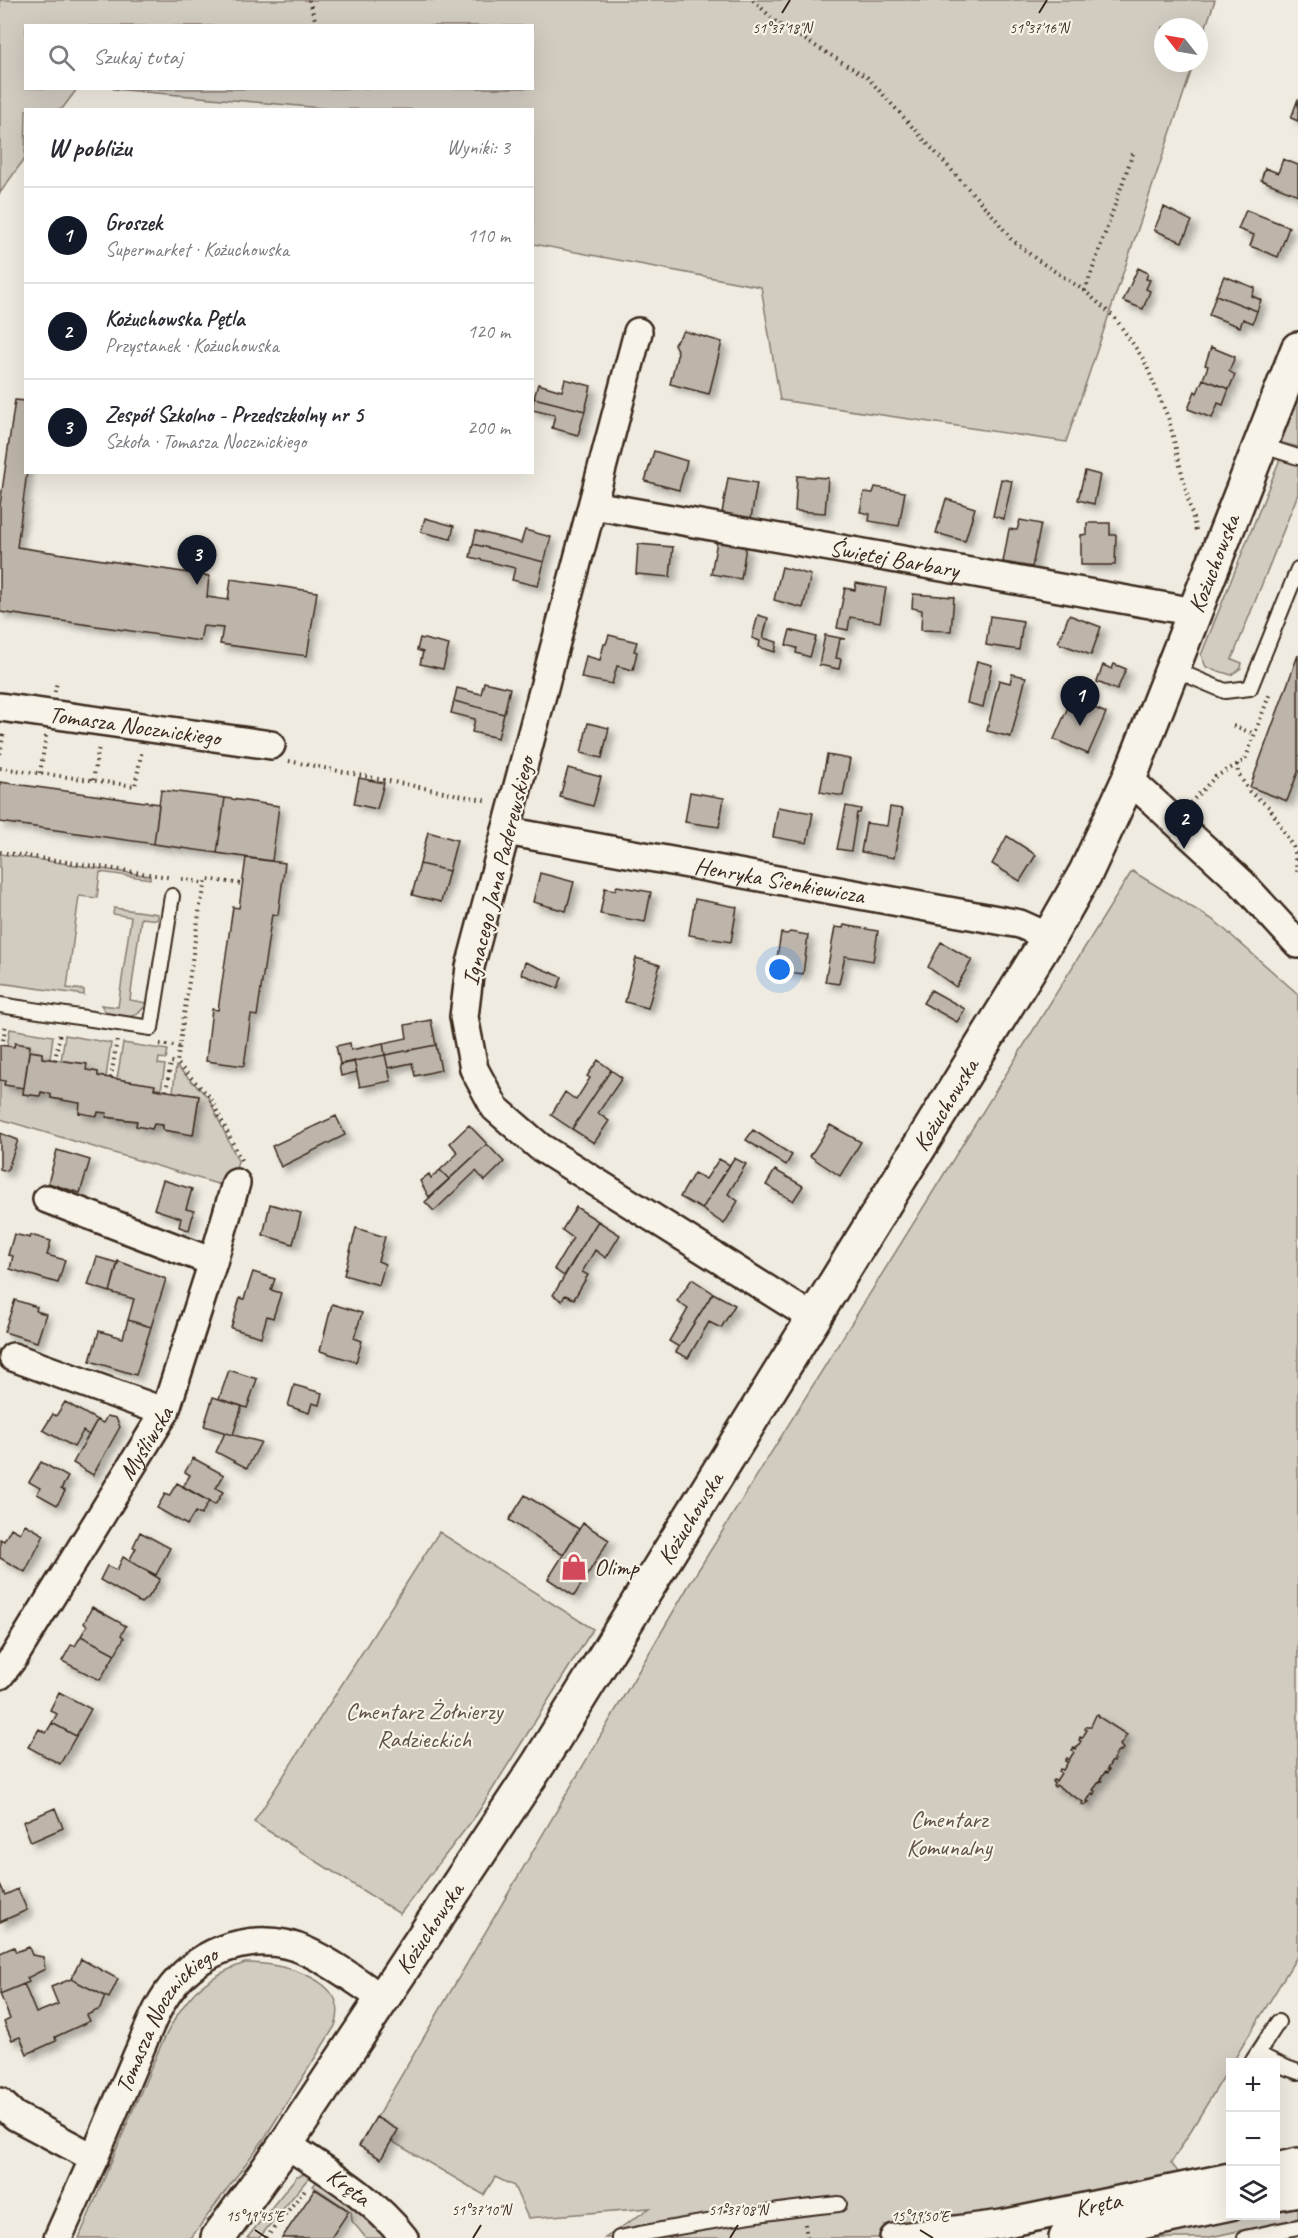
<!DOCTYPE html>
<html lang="pl">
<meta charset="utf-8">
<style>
body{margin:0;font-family:Caveat,sans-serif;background:#f7f7f7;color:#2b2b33}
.controls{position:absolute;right:18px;bottom:18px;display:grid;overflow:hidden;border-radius:0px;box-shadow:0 6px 24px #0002}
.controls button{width:54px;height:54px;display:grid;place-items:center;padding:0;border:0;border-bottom:2px solid #e1e1e2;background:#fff;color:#2b2b33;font:30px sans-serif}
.compass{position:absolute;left:1154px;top:18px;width:54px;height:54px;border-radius:50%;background:#fff;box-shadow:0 6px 24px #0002;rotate:301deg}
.you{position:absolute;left:780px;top:970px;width:21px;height:21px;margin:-15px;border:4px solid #fff;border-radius:50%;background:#1a73e8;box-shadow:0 0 0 9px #1a73e833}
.badge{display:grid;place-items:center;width:39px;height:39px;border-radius:50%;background:#111827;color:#fff;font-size:20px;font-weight:700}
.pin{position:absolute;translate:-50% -50px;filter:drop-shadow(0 2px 3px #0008)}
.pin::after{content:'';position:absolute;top:32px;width:21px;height:18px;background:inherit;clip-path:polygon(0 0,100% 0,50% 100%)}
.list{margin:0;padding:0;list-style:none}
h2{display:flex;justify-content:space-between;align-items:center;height:78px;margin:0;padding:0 24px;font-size:26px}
h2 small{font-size:20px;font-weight:400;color:#7c7c81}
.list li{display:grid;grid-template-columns:39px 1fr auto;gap:18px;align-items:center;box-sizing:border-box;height:96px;padding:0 24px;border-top:2px solid #e1e1e2}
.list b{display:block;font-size:22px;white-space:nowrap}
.list p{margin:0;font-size:20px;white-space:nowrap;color:#7c7c81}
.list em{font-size:20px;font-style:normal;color:#7c7c81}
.icon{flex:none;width:33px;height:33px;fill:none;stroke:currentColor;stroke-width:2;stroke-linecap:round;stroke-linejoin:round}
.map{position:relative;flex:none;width:1298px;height:2238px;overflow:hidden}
.search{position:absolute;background:#fff;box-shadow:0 6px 24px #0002;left:24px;top:24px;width:510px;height:66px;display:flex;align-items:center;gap:15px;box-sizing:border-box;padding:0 21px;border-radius:0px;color:#7c7c81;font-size:22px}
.panel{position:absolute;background:#fff;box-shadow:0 6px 24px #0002;left:24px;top:108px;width:510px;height:366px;border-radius:0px}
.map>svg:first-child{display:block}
.green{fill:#d1cbc0;stroke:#867a6f;stroke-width:1.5}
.building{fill:#bdb5aa;stroke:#3b2a1e;stroke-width:1.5;filter:url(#shadow)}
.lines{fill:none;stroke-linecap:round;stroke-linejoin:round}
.lane-casing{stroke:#3b2a1e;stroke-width:18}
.street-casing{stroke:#3b2a1e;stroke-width:32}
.secondary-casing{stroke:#3b2a1e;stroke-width:38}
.primary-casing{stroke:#3b2a1e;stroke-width:38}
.path{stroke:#3b2a1e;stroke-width:4;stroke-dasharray:1.5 4.5;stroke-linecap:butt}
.lane{stroke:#f7f3e8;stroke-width:14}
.street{stroke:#f7f3e8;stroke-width:27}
.secondary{stroke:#f7f3e8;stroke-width:33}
.primary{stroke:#f7f3e8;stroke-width:33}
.ticks{fill:none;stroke:#3b2a1e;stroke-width:2}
.labels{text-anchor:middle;stroke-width:4.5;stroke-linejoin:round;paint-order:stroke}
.street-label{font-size:24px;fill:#3b2a1e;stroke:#f7f3e8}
.poi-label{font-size:24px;fill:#3b2a1e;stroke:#f7f3e8;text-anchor:start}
.park-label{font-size:24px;fill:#605246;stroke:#f7f3e8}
.ticks-label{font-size:15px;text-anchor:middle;fill:#3b2a1e;stroke:#f7f3e8;stroke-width:4.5;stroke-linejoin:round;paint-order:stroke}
</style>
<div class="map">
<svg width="1298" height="2238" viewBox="0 0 1298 2238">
<defs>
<filter id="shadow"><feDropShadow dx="5.5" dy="5.5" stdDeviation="3" flood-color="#0004"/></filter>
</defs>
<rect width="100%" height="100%" fill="#efebe0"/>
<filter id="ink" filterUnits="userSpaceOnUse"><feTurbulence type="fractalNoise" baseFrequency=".0167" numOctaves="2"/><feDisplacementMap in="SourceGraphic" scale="12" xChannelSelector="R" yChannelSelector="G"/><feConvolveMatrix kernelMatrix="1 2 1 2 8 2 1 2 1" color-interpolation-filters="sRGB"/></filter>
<g filter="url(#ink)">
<path class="green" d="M0 0H1215L1199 47V27H1163V63H1194L1066 442 780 400 761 287 533 244 532 110 333 109 113 89 532 88V26H26V88L77 89 62 109 26 110 25 158 0 193Z
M1298 383V447L1275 441Z
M1280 459 1298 463V494L1232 659 1242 663 1241 668 1231 675 1206 667 1201 655Z
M0 854 150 876V879L100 872 97 898 79 896 67 988 84 990V995L0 983Z
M1132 871 1215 921 1298 994V1955L1171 2163 1183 2178 972 2238H605L650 2208 528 2218 514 2186 495 2177 484 2195 393 2142 377 2117 689 1585Z
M114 908 158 914V920L141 918 130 1000 147 1003C137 1019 123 1021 107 1014L101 1005 118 1007 131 917 113 914Z
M10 1029 53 1036 50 1059 42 1058V1053L29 1051 30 1045 15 1043 14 1047 7 1046Z
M65 1035 111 1043 106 1077 98 1076V1072L86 1070V1064L61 1061Z
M123 1043 168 1050 166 1059 159 1058 158 1064 165 1065 161 1090 154 1089V1085L117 1079Z
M176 1066 208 1097 238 1161 233 1182 224 1186 0 1119V1080L5 1081V1085L24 1088 23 1094 40 1096 41 1092 51 1094V1098L80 1103 79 1113 97 1116 98 1112 107 1113V1117L137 1121 136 1126 152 1129 154 1124 163 1125V1130L193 1135 199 1096 173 1092Z
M439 1532 593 1629 477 1814 400 1914 254 1822Z
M245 1963C279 1962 353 1979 335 2026L264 2139 191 2238H79C99 2191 118 2145 138 2098 154 2063 167 2022 194 1993 209 1978 225 1970 245 1963Z
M306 2174 311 2175 259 2238H247L297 2176Z
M319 2179 334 2189 390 2238H366L352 2221 351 2212 313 2186Z
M1298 2203V2218L1206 2238H1133L1238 2216H1276V2208Z"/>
<path class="building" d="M1298 99V121L1291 118Z
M1283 159 1298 165V195L1261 180 1265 168 1278 173Z
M1164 207 1192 221 1182 242 1154 230Z
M1246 210 1289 227 1278 257 1250 246 1254 235 1238 229Z
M1138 268 1148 273 1146 279 1150 280 1146 289 1150 291 1143 309 1123 301Z
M1224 276 1255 288 1252 296 1261 300 1257 311 1216 295Z
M1216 295 1257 311 1253 323 1243 319 1240 327 1209 315Z
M684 331 722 342 709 394 670 384 678 352 674 344Z
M1211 347 1235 357 1229 371 1235 375 1229 389 1203 379 1208 366 1205 365Z
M565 379 591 386 585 411 534 398 538 384 562 391Z
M1203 379 1229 389 1223 405 1218 403 1212 418 1188 409 1195 391 1197 393Z
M534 398 585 411 578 435 552 428 555 415 532 410Z
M15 400 26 401V472H27L17 547 209 576 207 597 228 600 231 579 317 592 307 656 220 644 223 628 203 626 200 641 0 612V505Z
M654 451 687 461 679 490 645 481Z
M1085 471 1100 475 1094 504 1078 500Z
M797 476 828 478 825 513 795 511Z
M728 478 757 483 751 518 722 513Z
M1001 479 1012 481 1004 519 993 516Z
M875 487 905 492 899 526 869 521 870 514 860 512 864 492 873 493Z
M946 499 975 508 965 541 936 533Z
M425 518 454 526 451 539 421 532Z
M1020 520 1041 524 1032 567 1003 562 1009 529 1017 530Z
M1087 523H1110V535H1116L1115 565H1081V535L1087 534Z
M525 530 551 537 544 562 473 544 476 531 521 543Z
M717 541 746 546 741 579 711 574Z
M473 544 544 562 538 586 512 580 515 568 470 557Z
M638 544 673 547 670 577 636 574Z
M782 567 811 575 803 608 774 600Z
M856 583 886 588 880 622 850 617 848 630 837 628 845 588 855 590Z
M913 594 954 597 951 631 921 630 922 610 912 608Z
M758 615 768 618 763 638 777 642 775 652 759 647 760 641 752 638Z
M1069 615 1101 627 1091 655 1058 643Z
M990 616 1023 621 1019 650 986 645Z
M790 630 816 637 810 657 796 653 797 648 786 645Z
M609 635 637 642 634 651 637 652 633 670 617 666 612 684 581 678 586 656 600 660 604 644H606Z
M825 635 845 639H840L836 658 841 659 839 669 819 665Z
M420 638 449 645 443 669 420 664 423 652 417 650Z
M1298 655V772L1287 801 1250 787Z
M977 661 992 665 983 707 967 703Z
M1114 664 1126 669 1117 690 1097 682 1103 665 1112 669Z
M1012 674 1026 677 1011 737 987 731 999 680 1010 683Z
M484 682 510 688 504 714 454 701 457 688 481 694Z
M1072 698 1106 713 1088 754 1054 739Z
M454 701 504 714 498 738 472 732 475 719 451 713Z
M588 723 609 728 602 758 581 753Z
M827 755 850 759 843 796 820 792Z
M568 768 601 777 593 806 560 797Z
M359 778 384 783 377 809 354 804Z
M0 782 159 804 154 844 0 822Z
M161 790 225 798 217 853 154 844Z
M690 792 724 798 719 827 685 822Z
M225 798 279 806 272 861 217 853Z
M846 806 861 809 860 813H857L851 851 837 849Z
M778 807 813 813 807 843 773 837Z
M890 807 903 809 894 858 861 852 866 823 887 826Z
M428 832 457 840 449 871 420 864Z
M1007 836 1036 855 1020 881 992 864Z
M246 858 285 863 278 915 272 914 257 1016 251 1015 244 1066 206 1061 212 1009 218 1010 233 907 239 908Z
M420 864 449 871 441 902 412 895Z
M540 873 574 882 566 911 533 902Z
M617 886 651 892 645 922 600 914 605 888 615 890Z
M695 899 737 907 731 942 689 935Z
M844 925 878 931 873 961 845 956 839 984 825 982 835 927 843 928Z
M790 932 808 935 803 974 775 970 781 933 787 934Z
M941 942 972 960 956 987 928 967Z
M636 958 660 965 648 1008 625 1002Z
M525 962 562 977 558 988 521 974Z
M931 990 965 1009 957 1022 923 1003Z
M431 1020 436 1045 385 1055 383 1043 407 1038 405 1025Z
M15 1043 30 1046 24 1088 4 1085 5 1081 0 1080V1045L14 1047Z
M350 1043 351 1050 383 1043 385 1055 340 1064 336 1046Z
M436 1045 441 1070 415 1076 412 1063 388 1068 385 1055Z
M29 1051 42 1053V1058L87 1064 86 1070 98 1072V1076L155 1085 154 1089 199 1096 193 1135 163 1130V1125L154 1124 152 1129 136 1126 137 1121 106 1117 107 1113 98 1112 97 1116 79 1113 80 1103 51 1098V1094L41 1092 40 1096 23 1094Z
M385 1055 391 1081 360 1087 354 1061Z
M598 1060 611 1070 572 1129 551 1115 565 1092 576 1100 590 1078 587 1076Z
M354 1062 357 1072 341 1076 339 1065Z
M611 1070 622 1078 598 1113 609 1121 594 1143 572 1129Z
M336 1116 345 1135 281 1167 272 1146Z
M469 1125 487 1144 449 1179 440 1170 458 1153 450 1143Z
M830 1125 861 1142 840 1176 810 1156Z
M753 1130 792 1155 786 1165 746 1140Z
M0 1133 18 1140 7 1171 0 1169Z
M487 1144 504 1162 485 1181 476 1171 434 1211 425 1202Z
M57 1150 90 1160 80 1193 48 1183Z
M734 1158 746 1164 728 1194 738 1201 724 1224 702 1209Z
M719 1159 730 1165 702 1209 680 1197 694 1173 706 1179Z
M440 1170 449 1179 429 1197 420 1181 429 1174 431 1178Z
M775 1170 803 1186 793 1201 766 1185Z
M163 1180 192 1189 186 1209 194 1211 189 1230 179 1227 181 1218 154 1209Z
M270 1204 301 1213 293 1244 263 1235Z
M576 1207 598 1221 564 1276 554 1269 573 1238 562 1230Z
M598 1221 620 1235 606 1258 595 1250 582 1272 588 1275 574 1299 565 1295 562 1301 553 1295Z
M356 1228 385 1237 378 1261 385 1264 379 1285 344 1275Z
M14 1234 30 1238 31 1235 51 1241 47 1255 65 1260 58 1283 10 1269 13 1256 8 1255Z
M97 1257 118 1263 110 1292 88 1285Z
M118 1261 166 1279 151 1327 128 1320 134 1299 110 1292Z
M253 1272 275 1279 271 1290 281 1293 273 1318 267 1316 261 1337 231 1328 240 1298 244 1299Z
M692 1279 713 1293 679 1347 669 1341 688 1309 677 1301Z
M713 1293 735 1305 721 1328 709 1322 688 1358 676 1352Z
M15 1300 37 1307 36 1311 46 1314 37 1342 4 1332Z
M332 1304 362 1313 354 1338 362 1341 356 1362 320 1351Z
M128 1320 151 1327 136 1375 90 1361 99 1331 123 1338Z
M229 1370 257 1379 247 1408 219 1399Z
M294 1385 322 1393 319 1405 312 1403 309 1413 288 1406Z
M213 1397 242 1406 233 1435 204 1426Z
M65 1402 97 1420 89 1435 83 1431 74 1447 43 1430 53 1414 56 1416Z
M107 1416 116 1418 120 1427 93 1475 73 1463 97 1420 103 1423Z
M225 1433 261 1442 247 1468 216 1452Z
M193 1458 224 1475 216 1488 223 1492 215 1505 183 1487 190 1475 185 1472Z
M41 1462 68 1477 61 1489 65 1491 57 1505 37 1494 40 1488 29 1482Z
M177 1483 209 1501 201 1515 195 1512 187 1525 157 1508 165 1494 169 1496Z
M525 1495 579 1529 563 1555 509 1520Z
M583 1523 609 1540 574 1596 548 1579Z
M25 1524 44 1535 25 1572 0 1558V1539L4 1541 11 1528 20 1533Z
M140 1532 170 1548 156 1575 129 1561 136 1548 133 1547Z
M123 1557 160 1579 150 1595 141 1603 100 1580 107 1566 117 1570Z
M92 1607 126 1626 121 1635 124 1638 115 1654 81 1636 87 1626 84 1623Z
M81 1636 115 1654 100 1680 62 1661 71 1645 75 1646Z
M59 1692 91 1709 76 1736 52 1723 57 1714 50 1710Z
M1098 1714 1099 1717 1127 1735 1120 1745 1123 1749 1121 1751 1119 1750 1113 1759 1115 1760 1114 1762 1112 1761 1107 1769 1109 1770 1107 1773 1105 1772 1100 1780 1102 1781 1099 1782 1093 1790 1095 1791 1094 1794 1092 1793 1087 1801 1089 1802 1084 1805 1082 1804 1083 1802 1056 1785 1055 1787 1053 1786 1054 1783 1052 1782 1053 1780 1056 1781 1061 1773 1059 1771 1060 1769 1063 1770 1068 1762 1065 1761 1067 1758 1069 1760 1074 1752 1072 1750 1074 1748 1076 1749 1081 1741 1079 1740 1080 1737 1082 1738 1087 1730 1085 1729 1086 1726H1091L1096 1715Z
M52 1723 76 1736 60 1764 28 1747 39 1729 46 1733Z
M55 1808 63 1828 31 1842 23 1822Z
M0 1884 5 1895 18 1889 27 1910 0 1922Z
M14 1947 16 1952 29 1947 32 1955 43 1957 45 1969 27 1978 29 1982 0 1994V1953Z
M81 1959 118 1979 109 1998 71 1979Z
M71 1979 105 1996 100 2009 87 2015 90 2021 55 2037 56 2041 27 2054 20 2037 12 2040 4 2022 10 2019 0 1994 24 1984 36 2013 58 2004 51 1987Z
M376 2117 398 2130 381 2159 359 2146Z
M315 2189 349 2211 331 2238H282Z"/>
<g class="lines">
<defs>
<path id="lane" d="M1260 445 1298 457
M1173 669 1225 691 1250 688 1298 569
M0 1005 151 1028 172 896
M1258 2054 1287 2068 1298 2072
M1252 2062 1278 2022
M619 2238C692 2224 765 2211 839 2204
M1245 2238 1298 2227"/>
<g id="street">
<path d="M638 332 470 967 464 1017 474 1069 495 1108 540 1147 813 1318"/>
<path id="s1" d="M593 505 1195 612"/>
<path id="s2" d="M0 707 271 745"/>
<path d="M1129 779 1243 884 1298 944"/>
<path id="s3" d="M506 831 1020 924 1049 937"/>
<path d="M47 1199 213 1262"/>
<path d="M13 1357 165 1412"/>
<path id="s4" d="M0 1675 14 1657 165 1412 213 1262 236 1183"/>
<path id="s5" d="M0 2102 15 2116 94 2158C108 2124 123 2090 137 2056 148 2031 158 2001 178 1980 210 1944 264 1931 308 1952 334 1964 358 1982 381 1998"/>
<path id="s6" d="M286 2144C328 2172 373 2198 404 2238"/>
<path d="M1276 2167 1298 2162"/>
<path d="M58 2238 94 2158"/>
<path id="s7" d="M894 2238 1002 2224 1230 2177"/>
</g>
<g id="secondary">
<path id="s8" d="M218 2238 286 2144 539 1763 1049 937 1086 872 1129 779 1298 349"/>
</g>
<path id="primary" d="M1276 2193 1298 2189
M1066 2238 1230 2203"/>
</defs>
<use href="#lane" class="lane-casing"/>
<use href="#street" class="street-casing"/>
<use href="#secondary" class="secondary-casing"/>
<use href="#primary" class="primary-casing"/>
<path class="path" d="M309 0 317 26
M753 0 777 23 867 77 995 218 1011 239 1036 259 1085 291 1115 318 1144 360 1169 420 1196 531
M1085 291 1133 153
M55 692 57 681
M1233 726 1255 734
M0 754 4 731
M289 761 489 801
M1237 764 1238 773 1249 791 1270 808 1293 847 1298 875
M0 768 135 786 142 750
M40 773 46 736
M93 780 99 746
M1190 803 1215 777 1245 760 1270 693
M0 852 168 877
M182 879 206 883
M160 1044 180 1047
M2 1046 6 1024
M55 1060 60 1032
M111 1078 117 1039
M166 1091 171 1062 177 1063
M241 1160 210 1097 177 1063 200 906 207 879 242 884
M805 2224 807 2238
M266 2238 307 2187"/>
<use href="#lane" class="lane"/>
<use href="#street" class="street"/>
<use href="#secondary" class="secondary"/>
<use href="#primary" class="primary"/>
</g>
</g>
<path class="ticks" d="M782 13 790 0M1039 13 1047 0M255 2230 267 2238M920 2230 933 2238M473 2238 481 2225M730 2238 738 2225"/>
<defs>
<symbol id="shop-bare" viewBox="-9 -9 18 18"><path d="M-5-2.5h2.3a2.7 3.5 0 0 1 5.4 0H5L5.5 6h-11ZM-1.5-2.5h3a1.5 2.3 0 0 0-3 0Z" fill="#d1495b" stroke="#f7f3e8" stroke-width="2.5" paint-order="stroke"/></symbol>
</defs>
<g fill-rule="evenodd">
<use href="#shop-bare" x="555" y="1548" width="38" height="38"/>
</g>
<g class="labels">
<g class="street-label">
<text dy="8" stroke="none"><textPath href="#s1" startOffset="306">Świętej Barbary</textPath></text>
<text dy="8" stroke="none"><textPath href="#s8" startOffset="1953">Kożuchowska</textPath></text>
<text dy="8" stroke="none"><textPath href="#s2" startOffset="136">Tomasza Nocznickiego</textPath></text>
<text transform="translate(498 871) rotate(-76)" y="8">Ignacego Jana Paderewskiego</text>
<text dy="8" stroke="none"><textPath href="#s3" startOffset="278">Henryka Sienkiewicza</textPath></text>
<text dy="8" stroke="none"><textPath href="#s8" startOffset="1347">Kożuchowska</textPath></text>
<text dy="8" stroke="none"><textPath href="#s4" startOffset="274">Myśliwska</textPath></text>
<text dy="8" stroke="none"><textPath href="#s8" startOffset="861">Kożuchowska</textPath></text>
<text dy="8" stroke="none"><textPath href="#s8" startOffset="375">Kożuchowska</textPath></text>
<text dy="8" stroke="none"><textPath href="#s5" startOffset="268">Tomasza Nocznickiego</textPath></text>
<text dy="8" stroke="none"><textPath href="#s6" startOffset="76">Kręta</textPath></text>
<text dy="8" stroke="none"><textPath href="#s7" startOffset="207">Kręta</textPath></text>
</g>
<g class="poi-label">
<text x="594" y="1575">Olimp</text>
</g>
<g class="park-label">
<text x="424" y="1719">Cmentarz Żołnierzy<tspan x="424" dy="28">Radzieckich</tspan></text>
<text x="949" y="1827">Cmentarz<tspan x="949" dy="28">Komunalny</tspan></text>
</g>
</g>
<g class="ticks-label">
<text x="782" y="33">51°37'18"N</text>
<text x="1039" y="33">51°37'16"N</text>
<text x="481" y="2215">51°37'10"N</text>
<text x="738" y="2215">51°37'08"N</text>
<text x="255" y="2221">15°19'45"E</text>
<text x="920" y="2221">15°19'50"E</text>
</g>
</svg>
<div class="controls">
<button>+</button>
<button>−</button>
<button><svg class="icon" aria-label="layers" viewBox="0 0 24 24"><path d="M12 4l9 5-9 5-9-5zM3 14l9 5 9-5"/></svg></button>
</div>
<svg class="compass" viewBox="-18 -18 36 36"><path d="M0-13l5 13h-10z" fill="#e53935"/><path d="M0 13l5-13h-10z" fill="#7c7c81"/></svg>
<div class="you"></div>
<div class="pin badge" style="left:1080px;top:726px">1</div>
<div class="pin badge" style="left:1184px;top:849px">2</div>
<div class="pin badge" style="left:197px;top:585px">3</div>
<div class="search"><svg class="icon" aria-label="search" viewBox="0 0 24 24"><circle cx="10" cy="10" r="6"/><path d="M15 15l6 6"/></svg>Szukaj tutaj</div>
<section class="panel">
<h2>W pobliżu<small>Wyniki: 3</small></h2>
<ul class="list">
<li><span class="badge">1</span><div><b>Groszek</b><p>Supermarket · Kożuchowska</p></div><em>110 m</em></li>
<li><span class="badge">2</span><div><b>Kożuchowska Pętla</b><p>Przystanek · Kożuchowska</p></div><em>120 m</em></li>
<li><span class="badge">3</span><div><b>Zespół Szkolno - Przedszkolny nr 5</b><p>Szkoła · Tomasza Nocznickiego</p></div><em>200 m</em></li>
</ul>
</section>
</div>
